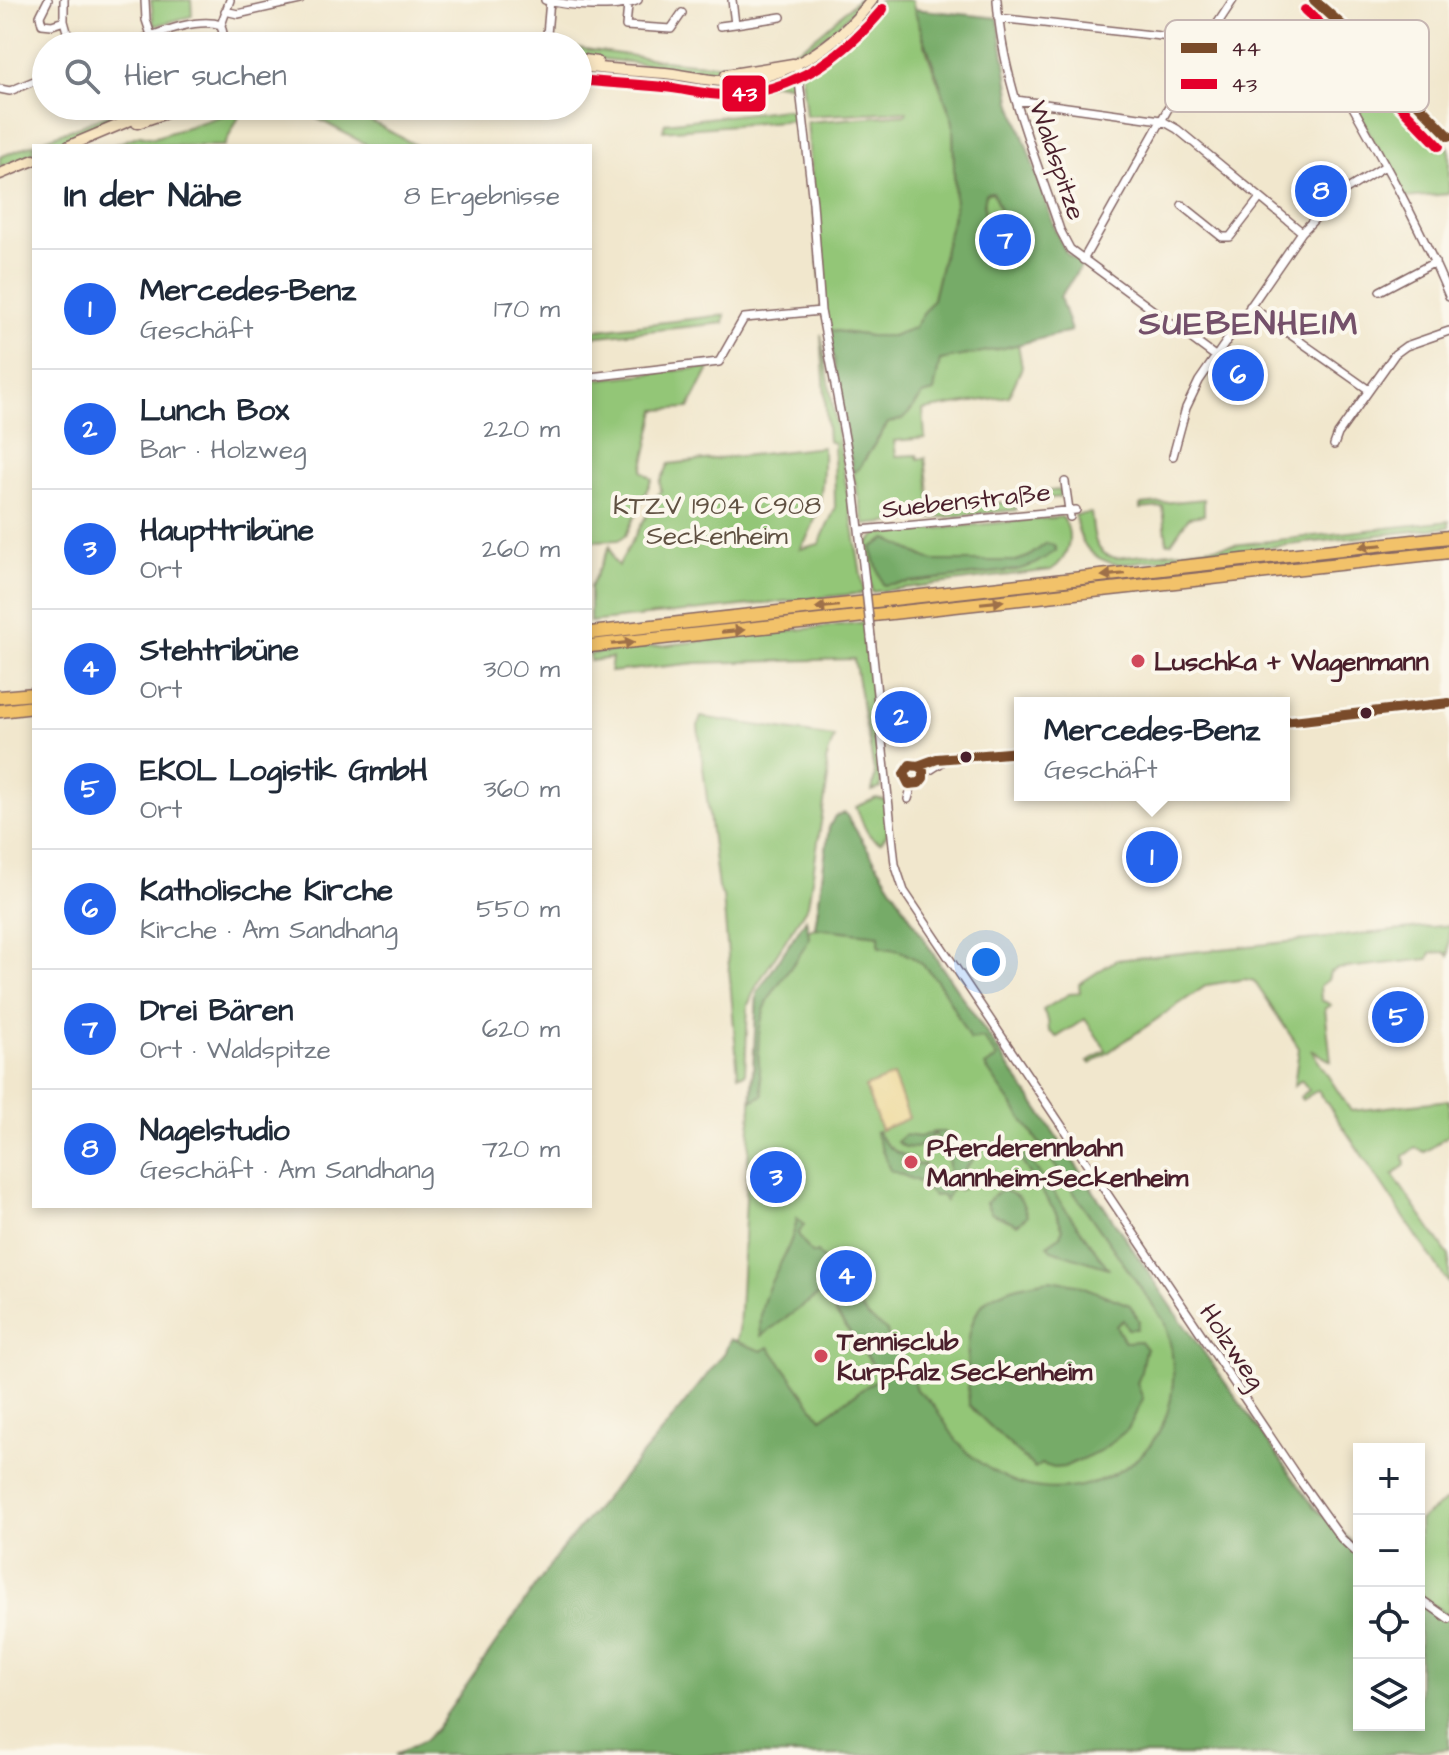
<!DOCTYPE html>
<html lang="de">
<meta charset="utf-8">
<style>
body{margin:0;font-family:"Architects Daughter",sans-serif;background:#f2f2f3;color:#1f2937}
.controls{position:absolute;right:24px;bottom:24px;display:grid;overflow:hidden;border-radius:0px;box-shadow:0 4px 12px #0003}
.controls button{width:72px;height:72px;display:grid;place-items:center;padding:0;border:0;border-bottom:2px solid #e0e1e3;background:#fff;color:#1f2937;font:40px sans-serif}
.you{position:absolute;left:986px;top:962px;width:28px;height:28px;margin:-20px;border:6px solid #fff;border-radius:50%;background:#1a73e8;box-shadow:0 0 0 12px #1a73e833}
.badge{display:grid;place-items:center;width:52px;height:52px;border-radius:50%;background:#2563eb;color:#fff;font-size:26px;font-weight:700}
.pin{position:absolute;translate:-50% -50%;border:4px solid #fff;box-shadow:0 2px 8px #0006}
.popup{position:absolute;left:1014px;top:697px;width:276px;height:104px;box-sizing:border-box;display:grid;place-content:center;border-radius:0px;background:#fff;filter:drop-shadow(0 2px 6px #0005);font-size:26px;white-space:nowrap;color:#747a83}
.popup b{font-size:30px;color:#1f2937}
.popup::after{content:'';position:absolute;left:50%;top:100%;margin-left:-16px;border:16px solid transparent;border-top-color:#fff}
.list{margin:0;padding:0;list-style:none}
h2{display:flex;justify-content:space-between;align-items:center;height:104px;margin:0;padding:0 32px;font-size:34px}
h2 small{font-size:26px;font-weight:400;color:#747a83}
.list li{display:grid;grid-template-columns:52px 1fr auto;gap:24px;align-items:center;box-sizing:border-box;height:120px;padding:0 32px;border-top:2px solid #e0e1e3}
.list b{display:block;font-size:30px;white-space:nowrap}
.list p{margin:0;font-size:26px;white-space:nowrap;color:#747a83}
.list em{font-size:26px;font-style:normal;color:#747a83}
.icon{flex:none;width:44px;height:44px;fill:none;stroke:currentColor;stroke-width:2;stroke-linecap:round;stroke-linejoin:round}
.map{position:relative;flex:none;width:1449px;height:1755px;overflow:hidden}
.search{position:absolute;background:#fff;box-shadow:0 4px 12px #0003;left:32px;top:32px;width:560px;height:88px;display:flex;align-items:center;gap:20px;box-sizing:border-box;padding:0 28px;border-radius:44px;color:#747a83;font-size:30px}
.panel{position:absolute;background:#fff;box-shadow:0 4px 12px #0003;left:32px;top:144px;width:560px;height:1064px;border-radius:0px}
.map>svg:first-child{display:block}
.green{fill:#93c677;stroke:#6e7251;stroke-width:2;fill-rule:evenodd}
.forest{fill:#76ab68;stroke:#60654a;stroke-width:2;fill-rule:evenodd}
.sand{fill:#eeda9e;stroke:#9c7c64;stroke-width:2}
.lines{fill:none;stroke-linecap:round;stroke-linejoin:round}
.street-casing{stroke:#846564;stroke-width:10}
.secondary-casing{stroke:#846564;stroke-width:13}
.highway-casing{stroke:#846564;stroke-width:15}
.street{stroke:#fff;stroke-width:7}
.secondary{stroke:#fae7c3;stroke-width:10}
.highway{stroke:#f2c26a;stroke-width:12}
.street-bridge-casing{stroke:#846564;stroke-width:10;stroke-linecap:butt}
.street-bridge{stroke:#fff;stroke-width:7}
.bus-1-casing{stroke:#fbf7ec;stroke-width:16}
.bus-2-casing{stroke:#fbf7ec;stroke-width:16}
.bus-1{stroke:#7a4b2a;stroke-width:10}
.bus-2{stroke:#e4002b;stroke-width:10}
.oneway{fill:#9e704a}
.poi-dot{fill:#d1495b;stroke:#fbf7ec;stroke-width:3}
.bus-dot{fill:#4a1f2b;stroke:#fbf7ec;stroke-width:3}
.labels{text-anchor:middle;stroke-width:8;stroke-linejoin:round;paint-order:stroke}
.street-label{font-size:26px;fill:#4a1f2b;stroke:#fbf7ec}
.park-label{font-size:26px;fill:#605142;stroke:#fbf7ec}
.poi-label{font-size:26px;font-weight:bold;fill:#4a1f2b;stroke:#fbf7ec;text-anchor:start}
.district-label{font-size:34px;font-weight:bold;letter-spacing:2px;fill:#74506a;stroke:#fbf7ec}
.key{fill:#fbf7ec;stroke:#c6b6b2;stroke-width:2}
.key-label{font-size:22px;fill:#4a1f2b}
.line-badge{stroke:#fbf7ec;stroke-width:3}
.badge-label{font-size:22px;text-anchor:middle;font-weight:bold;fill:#fff}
</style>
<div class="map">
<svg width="1449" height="1755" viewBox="0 0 1449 1755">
<rect width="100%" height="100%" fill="#fbf7ec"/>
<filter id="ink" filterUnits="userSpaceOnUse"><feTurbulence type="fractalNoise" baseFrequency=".0125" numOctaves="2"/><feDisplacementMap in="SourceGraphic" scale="16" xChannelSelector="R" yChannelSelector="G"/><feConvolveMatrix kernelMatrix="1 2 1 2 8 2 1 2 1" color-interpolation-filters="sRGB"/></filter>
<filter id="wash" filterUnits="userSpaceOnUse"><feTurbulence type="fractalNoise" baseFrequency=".006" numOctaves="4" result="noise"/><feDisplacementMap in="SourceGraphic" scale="32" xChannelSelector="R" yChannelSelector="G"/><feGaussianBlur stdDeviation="1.8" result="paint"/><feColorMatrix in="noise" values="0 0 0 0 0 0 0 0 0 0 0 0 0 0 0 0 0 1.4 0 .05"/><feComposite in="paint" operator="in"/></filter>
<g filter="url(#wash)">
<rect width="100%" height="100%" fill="#f1e7cd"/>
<path class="green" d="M151 0H191L192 16 154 26Z
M857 0H864C815 51 783 69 711 72L578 56V48C642 56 727 77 788 53 814 43 837 18 857 0Z
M879 0H912L928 55 953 122 955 207 933 299 914 328 892 336H870L829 330 823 310 807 122 906 114 907 111 806 116 801 69 837 43 840 44Z
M1329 26 1449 148V194L1405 198 1315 34 1316 28Z
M578 68 694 81 787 72 795 77 793 86 776 83 730 90 578 75Z
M130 106H151L54 146H34V154L0 167V157Z
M294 106H343L417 146H369Z
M243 109 224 146H111L140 135 153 138Z
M785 109 795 112V120L663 131 665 123Z
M993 192 1011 240 1005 248 987 239 984 204 986 193Z
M725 315 724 323 590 337V331Z
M821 334 864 593 590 622V587L610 546 613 559 618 566 661 490 660 482 669 464 823 447C824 482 821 520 800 549L819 544 835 509 834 443 828 441Z
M1018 344 1022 367 1009 396 923 410 925 438 894 441 896 456 917 455 918 459 925 458 931 510 1017 501V494L1060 490V497L1016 503V510L865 525 853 473 860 467 888 423C917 416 927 385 940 360Z
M710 367 689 408 656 410 642 471 652 479 626 535 619 540 590 541V380Z
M1204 499V515L1189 517 1171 543H1167L1163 507 1140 509V505Z
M1091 513C1094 532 1092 554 1116 558L1449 521V527L1117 564C1089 559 1079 543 1075 515Z
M1062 517C1075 534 1069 559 1051 570L872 592 866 545 878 534ZM887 539 933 561H1016L1028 557 1047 543 1017 570 883 585 871 548Z
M1440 544 1447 545 1001 596 990 595Z
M865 622 881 788 872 791 875 776 854 659 697 663 610 672 612 658 590 661V654Z
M701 717 834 737 826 761 828 778 808 905 757 985 748 1005 745 1074 738 1075 723 896 718 888 698 726Z
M876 798 885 800 888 833 881 842C866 840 862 819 856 807Z
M845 813 937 960 1180 1319 1174 1427 1126 1478 1045 1497 821 1419 781 1363 736 1345 739 1330 757 994 795 935 815 928 829 828 835 816Z
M1449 925V956L1445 952 1431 953 1428 959 1337 969 1330 972 1328 980 1320 986 1321 1000 1330 1004 1331 1006 1325 1008 1331 1061 1311 1050 1351 1111 1449 1100V1135L1425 1152 1416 1148 1404 1156 1405 1165 1393 1175 1449 1256V1284L1318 1090 1302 1100 1300 1097 1309 1090 1301 1080 1294 1086 1299 1048 1254 981 1245 979 1207 985 1091 1064 1088 1062 1106 1050 1085 1019 1057 1037 1049 1031 1048 1020 1043 1010 1069 994 1080 993 1079 984 1116 960Z
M1449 1499V1616L1420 1596 1419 1589V1520Z"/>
<path class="forest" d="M914 9 998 18 1011 101 1056 232 1066 253 1082 265 1060 297 1071 331 1004 348 940 360 934 392 923 395 904 419 888 423 859 468 853 473 829 330 870 336H892L914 328 933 299 955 207 953 122ZM993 192 1011 240 1005 248 987 239 984 204 986 193Z
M887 539 933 561H1016L1028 557 1047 543 1054 545 1056 551 1033 565 1017 570 883 585 871 548Z
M845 813 937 960 1180 1319 1314 1507 1351 1541 1359 1552V1725H1419V1595L1449 1616V1749L1377 1755H395L425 1740 436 1729 560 1551 669 1423 725 1352 730 1339 762 1351 769 1347 821 1418 881 1376 821 1293 761 1336C755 1287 790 1263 797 1218L804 1225 798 1234 812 1254 817 1252 868 1317 887 1331C890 1348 894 1346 903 1359 910 1368 913 1379 916 1390 937 1403 943 1423 958 1442 972 1459 992 1472 1013 1481 1035 1490 1062 1491 1085 1485 1164 1464 1189 1394 1164 1321L985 1066 997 1058 983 1038 970 1040C953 1009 939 968 904 953 897 949 887 949 879 947V935L815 928 829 828 835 816Z
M806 919C807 925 809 932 809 938 808 948 775 985 768 1001 754 1030 758 1065 763 1095L752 1101 757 993Z
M877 1131C887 1150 897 1152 914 1160L916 1165 925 1164V1170L931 1182 950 1176 948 1157 935 1134 916 1148 905 1147 897 1142 904 1135 920 1137 934 1132H944L947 1142 977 1147V1154L965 1169 967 1176 963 1181 965 1187 960 1190 952 1188 945 1201 942 1195 934 1196 917 1181 890 1170 875 1132Z
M1027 1156 1108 1268 1051 1250 1047 1245 1060 1236 1063 1229 1056 1213 1020 1159Z
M1002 1189C1019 1197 1022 1197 1027 1216L1017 1224 991 1213 986 1203Z
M1050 1280 1076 1284 1130 1305 1139 1321 1137 1329H1128L1123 1320 1116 1326 1125 1342 1140 1341 1146 1349C1141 1361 1143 1372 1137 1383L1143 1399 1128 1429 1102 1450 1064 1467 1054 1468 1041 1464 1035 1468C1012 1447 990 1427 969 1405 968 1371 959 1313 995 1295 1012 1286 1031 1283 1050 1280Z"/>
<path class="sand" d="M893 1076 909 1118 881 1130 865 1087Z"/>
</g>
<g filter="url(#ink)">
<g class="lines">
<defs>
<path id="street" d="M48 0 40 16 42 24 52 25 64 21
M64 0V21L71 46
M145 0 146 20 151 35
M545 0C567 6 618 10 638 0
M997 0C1002 80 1035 156 1060 230L1070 249 1215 356
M628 5 626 26 671 29 682 13
M1326 9 1312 27 1313 36C1360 121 1412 206 1449 296
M225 11 238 14 300 0
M998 18 1206 41
M735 24 781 17
M720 26 735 24 732 0
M124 46C150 37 194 16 221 25
M226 46 221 25 230 0
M546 46 550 0
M797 63 813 203 821 311 854 486 865 581
M0 89 10 91 46 76
M1016 100 1161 120 1177 129 1302 232
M1182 205 1222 237H1230L1260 198
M1083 260 1206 41 1233 0
M1380 291 1435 262
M1250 306 1369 390
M590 377 719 362 744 318 821 311
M1334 445 1338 434 1395 354 1406 346 1449 331
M1173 456 1186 408 1199 381 1302 232 1338 195 1385 166
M1065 482 1070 517
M861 530 1076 510
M871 637 895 864 904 891 1298 1478 1341 1538 1359 1555
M1284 722 1449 703
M918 766 923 771V778L919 783 909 784 904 774 910 765 918 766 937 759 1020 752
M924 774 944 761
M908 799 912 785
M1419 1598 1449 1619"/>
<path id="secondary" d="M1314 0 1343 26 1449 136
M578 59 597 62
M578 66C607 69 636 71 665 73 685 75 706 81 726 81 784 82 838 45 872 0
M726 75 793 64
M137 123 186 106
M69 146 164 106
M0 174 34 160"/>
<path id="highway" d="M590 633 1449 537
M590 646 1449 552
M0 697 34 694
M0 711 34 707"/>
</defs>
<use href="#street" class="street-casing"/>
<use href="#secondary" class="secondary-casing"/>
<use href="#highway" class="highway-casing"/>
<use href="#street" class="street"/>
<use href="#secondary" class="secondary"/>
<use href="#highway" class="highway"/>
<defs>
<path id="street-bridge" d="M865 581 871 637"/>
</defs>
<use href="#street-bridge" class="street-bridge-casing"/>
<use href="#street-bridge" class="street-bridge"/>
<defs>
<path id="bus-1" d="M1314 0 1343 26 1449 136
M1284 722 1449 703
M910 765 918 766 923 771V778L919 783 909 784 904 774Z
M918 766 937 759 1020 752"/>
<path id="bus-2" d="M1305 10 1333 36 1439 146
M578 80C607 83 636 84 664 87 685 89 705 95 726 95 791 94 843 57 883 9"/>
</defs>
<use href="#bus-1" class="bus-1-casing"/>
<use href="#bus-2" class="bus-2-casing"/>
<use href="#bus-1" class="bus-1"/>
<use href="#bus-2" class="bus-2"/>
</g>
<defs><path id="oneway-solid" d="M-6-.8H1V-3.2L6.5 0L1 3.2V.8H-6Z" transform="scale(2)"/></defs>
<g class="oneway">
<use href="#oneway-solid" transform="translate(1371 546) rotate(174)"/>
<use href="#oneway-solid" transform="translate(1113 575) rotate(174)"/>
<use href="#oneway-solid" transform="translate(992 602) rotate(-6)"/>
<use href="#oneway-solid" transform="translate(827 607) rotate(174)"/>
<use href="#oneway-solid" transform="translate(733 631) rotate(-6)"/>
<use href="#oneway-solid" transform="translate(623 643) rotate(-6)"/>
</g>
</g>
<g class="poi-dot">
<circle cx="1138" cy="661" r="8"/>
<circle cx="911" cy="1162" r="8"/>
<circle cx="821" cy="1356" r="8"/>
</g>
<g class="bus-dot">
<circle cx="1366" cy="713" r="7"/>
<circle cx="966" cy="757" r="7"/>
</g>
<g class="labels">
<g class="street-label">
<text transform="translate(1058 160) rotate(71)" y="9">Waldspitze</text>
<text transform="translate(966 500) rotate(-6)" y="9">Suebenstraße</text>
<text transform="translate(1233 1346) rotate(56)" y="9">Holzweg</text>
</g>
<g class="park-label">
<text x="717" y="514">KTZV 1904 C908<tspan x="717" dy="30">Seckenheim</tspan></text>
</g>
<g class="poi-label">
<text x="1154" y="670">Luschka + Wagenmann</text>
<text x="927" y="1156">Pferderennbahn<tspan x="927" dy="30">Mannheim-Seckenheim</tspan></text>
<text x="837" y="1350">Tennisclub<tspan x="837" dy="30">Kurpfalz Seckenheim</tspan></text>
</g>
<g class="district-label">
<text x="1249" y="334">SUEBENHEIM</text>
</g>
</g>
<rect x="1165" y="20" width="264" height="92" rx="12" class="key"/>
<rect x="1181" y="43" width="36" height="10" fill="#7a4b2a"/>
<rect x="1181" y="79" width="36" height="10" fill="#e4002b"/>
<g class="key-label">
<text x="1231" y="56">44</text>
<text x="1231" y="92">43</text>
</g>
<rect class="line-badge" x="721" y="74" width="46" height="39" rx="8" fill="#e4002b"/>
<g class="badge-label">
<text x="744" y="101">43</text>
</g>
</svg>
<div class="controls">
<button>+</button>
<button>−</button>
<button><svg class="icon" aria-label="locate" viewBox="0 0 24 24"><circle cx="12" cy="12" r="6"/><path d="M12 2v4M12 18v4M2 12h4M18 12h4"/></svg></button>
<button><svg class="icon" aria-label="layers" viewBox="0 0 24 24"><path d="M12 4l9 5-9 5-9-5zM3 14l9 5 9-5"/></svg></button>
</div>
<div class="you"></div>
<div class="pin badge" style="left:1152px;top:857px">1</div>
<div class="popup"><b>Mercedes-Benz</b>Geschäft</div>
<div class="pin badge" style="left:901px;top:717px">2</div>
<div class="pin badge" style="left:776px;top:1177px">3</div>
<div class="pin badge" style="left:846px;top:1276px">4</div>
<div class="pin badge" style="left:1398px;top:1017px">5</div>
<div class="pin badge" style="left:1238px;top:375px">6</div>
<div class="pin badge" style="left:1005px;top:240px">7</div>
<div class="pin badge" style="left:1321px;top:191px">8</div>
<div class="search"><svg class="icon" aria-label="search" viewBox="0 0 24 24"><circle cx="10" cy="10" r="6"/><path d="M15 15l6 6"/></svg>Hier suchen</div>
<section class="panel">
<h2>In der Nähe<small>8 Ergebnisse</small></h2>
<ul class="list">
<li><span class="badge">1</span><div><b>Mercedes-Benz</b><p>Geschäft</p></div><em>170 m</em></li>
<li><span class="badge">2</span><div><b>Lunch Box</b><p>Bar · Holzweg</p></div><em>220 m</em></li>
<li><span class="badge">3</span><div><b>Haupttribüne</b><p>Ort</p></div><em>260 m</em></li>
<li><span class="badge">4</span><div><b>Stehtribüne</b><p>Ort</p></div><em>300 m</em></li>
<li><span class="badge">5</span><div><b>EKOL Logistik GmbH</b><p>Ort</p></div><em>360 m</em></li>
<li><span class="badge">6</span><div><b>Katholische Kirche</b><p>Kirche · Am Sandhang</p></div><em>550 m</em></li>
<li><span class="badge">7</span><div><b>Drei Bären</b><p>Ort · Waldspitze</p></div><em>620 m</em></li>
<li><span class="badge">8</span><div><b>Nagelstudio</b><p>Geschäft · Am Sandhang</p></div><em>720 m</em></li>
</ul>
</section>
</div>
